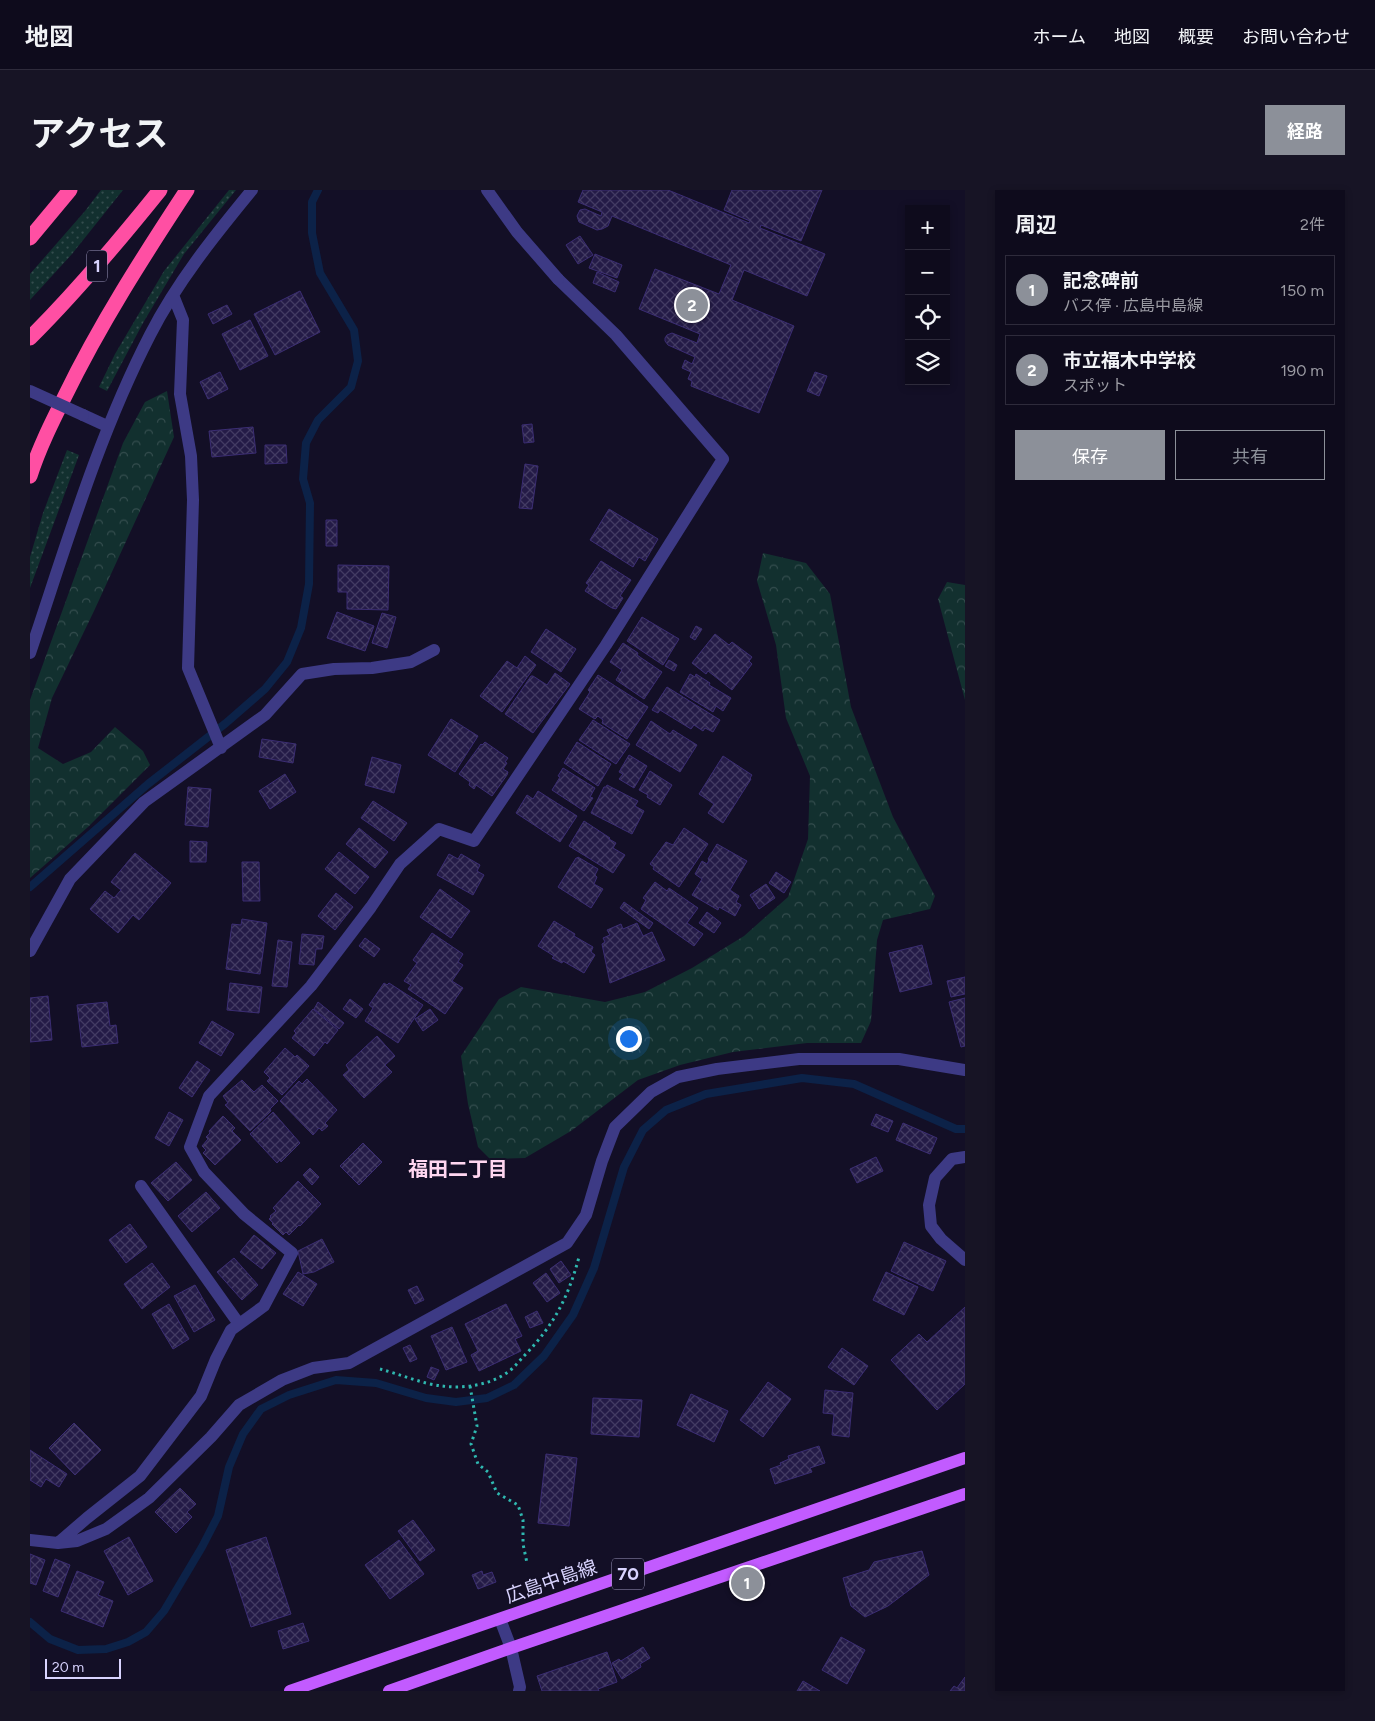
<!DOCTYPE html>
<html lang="ja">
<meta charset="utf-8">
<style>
body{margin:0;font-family:Figtree,"Noto Sans JP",sans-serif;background:#171425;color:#f1f3f6}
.controls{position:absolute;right:15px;top:15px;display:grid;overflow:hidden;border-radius:0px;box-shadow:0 2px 8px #0003}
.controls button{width:45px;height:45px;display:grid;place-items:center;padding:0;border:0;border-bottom:1px solid #2e2b3b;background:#0e0b1c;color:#f1f3f6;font:25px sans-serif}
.scale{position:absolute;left:15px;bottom:12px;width:76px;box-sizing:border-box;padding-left:5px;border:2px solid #d9d4ff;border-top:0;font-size:14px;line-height:18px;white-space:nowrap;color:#d9d4ff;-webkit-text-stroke:4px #130f26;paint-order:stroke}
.you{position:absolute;left:598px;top:848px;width:18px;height:18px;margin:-12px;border:4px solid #fff;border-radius:50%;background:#1a73e8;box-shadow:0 0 0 8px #1a73e833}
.badge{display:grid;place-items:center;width:32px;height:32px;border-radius:50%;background:#8c9099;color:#fff;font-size:16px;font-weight:700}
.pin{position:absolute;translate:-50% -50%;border:2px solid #fff;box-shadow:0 1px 5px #0006}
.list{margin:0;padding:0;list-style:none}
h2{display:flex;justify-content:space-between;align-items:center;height:65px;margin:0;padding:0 20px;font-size:21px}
h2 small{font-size:16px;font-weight:400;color:#9b9ba3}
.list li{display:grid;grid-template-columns:32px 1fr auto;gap:15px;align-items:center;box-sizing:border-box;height:70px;margin:0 10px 10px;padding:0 10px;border:1px solid #2e2b3b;border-radius:0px}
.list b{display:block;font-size:19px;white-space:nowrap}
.list p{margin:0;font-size:16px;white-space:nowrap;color:#9b9ba3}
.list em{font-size:16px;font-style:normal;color:#9b9ba3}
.actions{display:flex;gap:10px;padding:15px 20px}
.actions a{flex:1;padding:11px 0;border:1px solid #8c9099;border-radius:0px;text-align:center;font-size:18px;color:#8c9099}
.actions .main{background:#8c9099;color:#fff}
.icon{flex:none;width:28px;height:28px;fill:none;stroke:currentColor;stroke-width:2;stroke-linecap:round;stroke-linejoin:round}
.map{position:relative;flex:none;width:935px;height:1501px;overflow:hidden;border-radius:0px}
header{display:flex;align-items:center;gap:30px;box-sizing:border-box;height:70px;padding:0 25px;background:#0e0b1c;border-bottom:1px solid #2e2b3b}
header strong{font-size:24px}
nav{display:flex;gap:28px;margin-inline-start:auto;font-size:18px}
.intro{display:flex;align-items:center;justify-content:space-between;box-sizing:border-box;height:120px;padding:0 30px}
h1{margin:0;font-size:35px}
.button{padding:12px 22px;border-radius:0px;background:#8c9099;color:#fff;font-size:18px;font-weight:700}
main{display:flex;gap:30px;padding:0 30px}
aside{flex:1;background:#0e0b1c;border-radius:0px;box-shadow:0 2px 8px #0003}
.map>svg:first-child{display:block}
.grass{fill:url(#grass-dots)}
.forest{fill:url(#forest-crowns)}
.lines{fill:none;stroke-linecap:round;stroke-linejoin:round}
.stream{stroke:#0c2248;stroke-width:8}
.building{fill:url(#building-cross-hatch);stroke:#3b2d73}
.path{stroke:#2fb8b0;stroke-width:3;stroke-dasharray:2.5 4;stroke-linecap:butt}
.minor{stroke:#3d3a85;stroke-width:12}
.tertiary{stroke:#3d3a85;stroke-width:12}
.primary{stroke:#c25bff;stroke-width:12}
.motorway{stroke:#ff4fa3;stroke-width:15}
.minor-bridge{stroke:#3d3a85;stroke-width:12}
.labels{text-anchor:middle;stroke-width:4;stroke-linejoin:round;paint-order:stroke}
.shield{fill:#130f26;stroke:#9e99be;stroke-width:1}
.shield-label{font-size:18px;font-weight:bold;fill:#d9d4ff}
.street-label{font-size:19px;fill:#d9d4ff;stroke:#130f26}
.neighbourhood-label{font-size:20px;font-weight:bold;fill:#ffd6f0;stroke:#130f26}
</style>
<header>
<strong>地図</strong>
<nav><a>ホーム</a><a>地図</a><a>概要</a><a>お問い合わせ</a></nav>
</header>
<div class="intro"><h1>アクセス</h1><a class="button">経路</a></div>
<main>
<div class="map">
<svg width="935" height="1501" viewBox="0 0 935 1501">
<defs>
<pattern id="grass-dots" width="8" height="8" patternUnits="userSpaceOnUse" patternTransform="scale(1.25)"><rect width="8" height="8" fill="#12302f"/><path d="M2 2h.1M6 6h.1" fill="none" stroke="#344d4e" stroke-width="1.8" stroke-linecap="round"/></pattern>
<pattern id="forest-crowns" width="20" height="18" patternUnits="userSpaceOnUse" patternTransform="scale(1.25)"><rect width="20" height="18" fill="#12302f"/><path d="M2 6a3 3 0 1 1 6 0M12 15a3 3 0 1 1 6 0" fill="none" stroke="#344d4e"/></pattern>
<pattern id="building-cross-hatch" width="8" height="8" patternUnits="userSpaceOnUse" patternTransform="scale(1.25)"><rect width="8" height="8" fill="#241b47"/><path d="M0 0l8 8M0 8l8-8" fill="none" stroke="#433b63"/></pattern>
</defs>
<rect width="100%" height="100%" fill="#130f26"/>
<path class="grass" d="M71 0H93L42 64 0 110V84L55 21Z
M199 0H206L154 64 113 133 77 201 69 197 85 164 134 81Z
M37 260 49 265 0 398V367L13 323Z"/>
<path class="forest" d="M137 201 144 247 64 421 22 508 8 558 33 574 61 562 85 537 113 561 120 575 58 637 0 688V510L93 253 115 212Z
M733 363 776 373 800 404 821 517 863 627 905 706 900 719 853 730 847 750 841 831 831 853H777L703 862 650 875 608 890 541 941 495 968 460 969 448 957 438 914 431 866 469 809 491 797 575 812 615 802 662 778 714 746 758 707 778 649 780 586 756 528 746 455 727 391Z
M917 392 935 395V510L908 409Z"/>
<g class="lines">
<path class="stream" d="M0 697 118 594 196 533 235 499 257 472 271 438 279 394 280 313 273 289 276 253 288 230 321 197 328 171 324 140 290 83 282 43V12L288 0
M0 1432 20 1449 48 1460 76 1459 98 1452 116 1442 134 1421 172 1357 188 1326 199 1277 213 1244 231 1219 259 1205 306 1190 346 1193 396 1208 426 1212 457 1208 484 1195 514 1166 543 1125 564 1078 594 977 613 940 636 920 676 904 772 888 824 894 926 939H935"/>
</g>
<path class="building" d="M553 0H638L719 33 720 31 694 20 702 0H792L771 51 731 35 730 38 795 64 777 106 714 80 702 110 764 136 729 223 661 196 662 191 658 189 661 182 652 178 655 170 662 174 665 167 638 155 635 151V148L637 145 642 143 667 153 670 144 609 119 625 79 689 104 701 75 582 26 578 36 572 39 567 40 549 32 547 26 550 20 555 19 571 26 572 22 548 12Z
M550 46 563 65 548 74 536 55Z
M565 64 592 75 587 88 559 78Z
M567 82 589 92 585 102 563 93Z
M270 101 290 142 245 165 224 124Z
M197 115 202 124 183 134 178 124Z
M220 130 238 166 210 180 192 144Z
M190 182 198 199 178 209 170 192Z
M785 182 797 186 789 206 777 201Z
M502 234 504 252 494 253 492 235Z
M223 237 226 263 182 267 179 241Z
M235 255H256L257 273 235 274Z
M495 274 508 276 502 319 489 318Z
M579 319 628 349 615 371 609 367 603 377 560 350Z
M296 330H307V356H296Z
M571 371 601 390 590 406 593 408 586 419 582 418 555 401 559 395 556 393Z
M308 375 359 376 358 420 317 419V402H308Z
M307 422 344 436 335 461 297 448Z
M352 423 366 427 357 458 342 453Z
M612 427 649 449 633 475 597 451Z
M666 436 672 439 665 450 660 447Z
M516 439 546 459 531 482 501 462Z
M685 444 699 455 702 452 722 467 719 471 722 474 702 500 678 481 676 484 662 473Z
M593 453 608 463 607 465 632 482 614 509 586 490 592 480 580 472Z
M495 466 506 475 472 522 450 506 477 471 487 478Z
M639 470 647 475 644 481 635 476Z
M525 483 540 494 503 543 475 524 501 486H503L517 495Z
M660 484 665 487 666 484 680 493 679 495 701 508 693 521 686 516 683 522 650 502Z
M568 485 618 517 597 549 572 533 573 530 568 526 565 529 549 519 560 502 558 500Z
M637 497 690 530 683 542 675 538 673 541 664 535 661 539 630 520 628 523 622 520Z
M421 529 448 546 425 582 398 565Z
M563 530 600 554 586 574 549 550Z
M621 531 640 544 643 540 667 555 650 582 606 555Z
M232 549 266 554 263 573 229 567Z
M455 552 478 568 475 572 477 573 473 579 478 582 477 585 462 606 446 595 444 599 439 595 440 592 429 584 451 554 452 555Z
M547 552 581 574 568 596 534 573Z
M599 565 617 576 604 598 589 589 593 584 589 582Z
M693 566 722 585 720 588 721 589 693 633 678 623 684 614 669 604Z
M342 567 371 575 364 603 335 595Z
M533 578 565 598 560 607 563 608 554 621 522 600 530 587 528 586Z
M620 581 642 595 630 615 617 607 618 605 609 600Z
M255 584 266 602 240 619 229 601Z
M577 595 608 611 605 616 614 621 602 644 561 623 574 597H576Z
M158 597 181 599 178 637 155 635Z
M508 601 547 626 530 652 486 623 497 605 503 609Z
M343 611 377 633 364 651 331 628Z
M554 631 580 648 579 649 586 653 583 658 595 665 583 683 539 656Z
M329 638 358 662 345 678 316 654Z
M654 638 678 654 649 697 623 679 624 677 620 674 636 652 643 655Z
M160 651 177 652 176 672H160Z
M687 654 717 671 700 700 709 706 706 712 711 715 705 726 689 717 688 720 662 705 672 689 665 684 672 671 677 674 679 670 678 669Z
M309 662 339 687 325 704 295 679Z
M105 663 141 693 109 730 103 725 88 743 60 719 75 701 84 708 91 700 81 692Z
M419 664 428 669 431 664 450 675 447 681 454 685 443 705 407 685Z
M548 667 568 679 565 685 567 687 564 694 573 699 561 718 528 697 546 668H547Z
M212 672H229L230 711H213Z
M746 682 761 692 754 703 739 693Z
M625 692 637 701 639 698 668 718 657 733 673 744 664 756 611 719 616 710 613 708Z
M736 694 745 708 729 719 720 705Z
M410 699 440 721 421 748 390 727Z
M306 703 323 717 305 740 288 726Z
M594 712 623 733 619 739 590 718Z
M677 722 691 733 684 743 669 733Z
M212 729 237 733 230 784 196 779 202 734 211 735Z
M524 731 545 744 544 746 563 757 561 762 565 765 554 783 533 771 532 773 522 768 524 766 508 756Z
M607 733 613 746 622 742 635 770 580 793 572 754 575 752 573 748 580 745 577 740 591 734 593 739Z
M402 743 433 764 428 772 433 775 422 791 433 798 415 824 378 799 381 795 374 791 387 773 383 770Z
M272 744 294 746 292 759H286L284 775 269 774Z
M335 748 350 759 344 767 329 756Z
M248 750 262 752 257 797 242 796Z
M892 755 902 794 870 802 859 763Z
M935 787V804L921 807 917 791Z
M200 793 232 797 229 823 197 820Z
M354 793 357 795 359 793 393 815 368 853 335 831 343 818 339 815Z
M18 806 22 850 0 852V808Z
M935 808V856L931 857 919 812Z
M320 809 333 819 326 828 313 819Z
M77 812 80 836 86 835 88 853 52 857 47 815Z
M288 812 314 833 309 839 284 819Z
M283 819 308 840 297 854 295 852 284 866 262 848 266 843 264 841Z
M400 819 408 830 393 841 385 829Z
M182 831 204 844 191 866 169 853Z
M347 846 365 866 355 875 362 882 334 908 313 885 319 880 316 875Z
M255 858 265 867 267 865 279 876 252 905 237 891 240 888 234 882Z
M167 871 180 880 162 907 149 898Z
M277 889 307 920 295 933 298 936 292 941 289 938 283 945 250 911 269 891 272 894Z
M212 890 224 902 232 895 248 911 240 919 241 921 220 941 195 915 198 913 193 906Z
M139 922 153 930 139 956 125 948Z
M243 922 270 953 251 972 250 970 247 973 220 944Z
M846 924 863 931 858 942 841 935Z
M193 926 205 938 202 941 211 950 185 975 173 963 176 960 172 956 178 949 176 947 180 943 179 941Z
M873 933 907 948 900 964 866 950Z
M333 953 352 972 329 995 310 976Z
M846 967 853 981 827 993 820 979Z
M146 972 162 990 138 1011 121 993Z
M280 978 289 987 282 995 273 985Z
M268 991 291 1014 270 1036 269 1035 259 1045 256 1042 253 1045 242 1034 243 1033 239 1029 241 1027 240 1026 246 1021 243 1018Z
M176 1002 190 1018 162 1042 148 1026Z
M100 1034 117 1057 96 1073 79 1050Z
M224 1045 246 1063 232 1079 210 1062Z
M292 1049 304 1072 284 1082 273 1084 268 1061Z
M874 1052 916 1071 903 1101 861 1081Z
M204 1068 228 1095 212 1110 187 1082Z
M531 1071 541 1085 529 1093 520 1079Z
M122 1073 140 1097 112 1119 94 1094Z
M268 1082 287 1094 273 1116 253 1104Z
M856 1082 888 1097 874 1125 843 1110Z
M516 1083 530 1103 517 1112 503 1093Z
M165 1095 185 1130 164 1142 144 1106Z
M387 1096 394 1110 385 1114 378 1100Z
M139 1114 159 1149 143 1159 122 1124Z
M476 1114 492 1146 485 1149 491 1161 449 1181 441 1165 448 1161 435 1134Z
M935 1117V1194L907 1220 861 1170 889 1144 897 1152Z
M507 1121 513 1133 500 1138 495 1127Z
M422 1137 437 1172 416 1180 401 1146Z
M380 1155 387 1169 380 1172 373 1158Z
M812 1158 838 1176 824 1195 798 1177Z
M401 1177 409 1180 404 1190 397 1187Z
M738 1192 761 1209 733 1247 710 1230Z
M795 1200 823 1203 819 1247 802 1245 804 1224 793 1223Z
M661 1204 698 1221 684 1252 647 1235Z
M563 1208 612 1210 609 1247 561 1244Z
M44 1233 71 1260 45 1285 19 1258Z
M789 1256 795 1273 780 1278 782 1282 745 1294 740 1279 751 1275 750 1273 759 1269 758 1266Z
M0 1260 37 1284 29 1297 16 1289 11 1297 0 1290Z
M516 1264 547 1268 539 1336 508 1333Z
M150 1298 166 1314 157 1322 162 1327 146 1343 125 1322Z
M383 1330 405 1360 390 1371 368 1341Z
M99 1347 123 1391 98 1405 74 1361Z
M236 1347 261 1424 221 1437 196 1360Z
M369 1350 394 1384 360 1409 335 1375Z
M892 1361 899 1385 858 1416 835 1427 821 1416 813 1388 839 1380 844 1372Z
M0 1364 15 1370 6 1395 0 1393Z
M25 1369 40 1375 28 1407 13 1401Z
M47 1381 74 1392 68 1405 83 1411 73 1437 31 1421Z
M452 1381 453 1385 462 1382 466 1392 448 1399 442 1385Z
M273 1433 279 1451 253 1459 248 1441Z
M811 1447 835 1460 817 1494 792 1480Z
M613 1457 620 1468 610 1474 611 1477 592 1489 582 1473 589 1469 591 1471Z
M577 1462 587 1492 568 1499 569 1501H512L507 1486Z
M935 1487V1501H920L924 1496 927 1498Z
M773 1491 790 1501H767Z"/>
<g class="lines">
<path class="path" d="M350 1179C369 1184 393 1194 412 1196 434 1199 460 1195 478 1182 484 1178 489 1171 494 1166 524 1135 538 1108 549 1067
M440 1196 447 1236 441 1254 448 1274 458 1282 467 1303 488 1315 493 1330V1354L497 1373"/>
<path class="minor" d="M143 105 153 130 150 204 161 266 163 310 158 478 191 558
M53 225 77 236
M0 463C36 356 68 246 120 145 147 92 185 45 222 0
M0 761 40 689 114 612 235 525 272 484 304 479 342 478 381 472 404 460
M935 967 922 969 905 988 899 1015 901 1036 911 1049 935 1070
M111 996 209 1134
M0 1350 28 1353 47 1351 76 1339 119 1308 181 1247 209 1215 252 1190 283 1178 319 1173 537 1053 556 1025 572 971 585 937 621 902 648 887 687 879 769 869H869L935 880
M28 1353 57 1328 110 1286 171 1206 186 1169 201 1140 234 1116 262 1063 214 1024 174 982 160 957 179 906 281 796 341 717 370 674 409 639 444 651 576 455 693 269 586 145 528 89
M470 1429 481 1458 490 1497 489 1501"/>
<path class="tertiary" d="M457 0 487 42 528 89"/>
<path class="primary" d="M260 1501 935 1268
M359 1501 481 1458 935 1304"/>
<path class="motorway" d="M0 48 40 0
M0 148C47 101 89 51 130 0
M0 286C9 258 22 232 35 206 70 134 113 67 157 0"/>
<path class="minor-bridge" d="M0 201 53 225"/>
</g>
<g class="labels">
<g class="shield">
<rect x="57" y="60.5" width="20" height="31" rx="4"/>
<rect x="582" y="1368.5" width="32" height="31" rx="4"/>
</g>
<g class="shield-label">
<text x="67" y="82">1</text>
<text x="598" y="1390">70</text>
</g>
<g class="street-label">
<text transform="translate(521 1391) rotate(-19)" y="7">広島中島線</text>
</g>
<g class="neighbourhood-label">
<text x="428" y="986">福田二丁目</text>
</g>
</g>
</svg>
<div class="controls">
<button>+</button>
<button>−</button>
<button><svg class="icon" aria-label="locate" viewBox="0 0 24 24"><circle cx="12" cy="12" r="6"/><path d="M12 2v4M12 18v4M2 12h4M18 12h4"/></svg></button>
<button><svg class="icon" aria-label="layers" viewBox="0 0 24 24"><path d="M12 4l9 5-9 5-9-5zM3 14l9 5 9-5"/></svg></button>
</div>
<div class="scale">20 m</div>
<div class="you"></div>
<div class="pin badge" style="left:717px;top:1393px">1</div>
<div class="pin badge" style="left:662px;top:115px">2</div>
</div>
<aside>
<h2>周辺<small>2件</small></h2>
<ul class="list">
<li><span class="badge">1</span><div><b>記念碑前</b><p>バス停 · 広島中島線</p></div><em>150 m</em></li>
<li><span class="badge">2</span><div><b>市立福木中学校</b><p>スポット</p></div><em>190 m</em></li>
</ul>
<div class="actions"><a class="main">保存</a><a>共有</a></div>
</aside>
</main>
